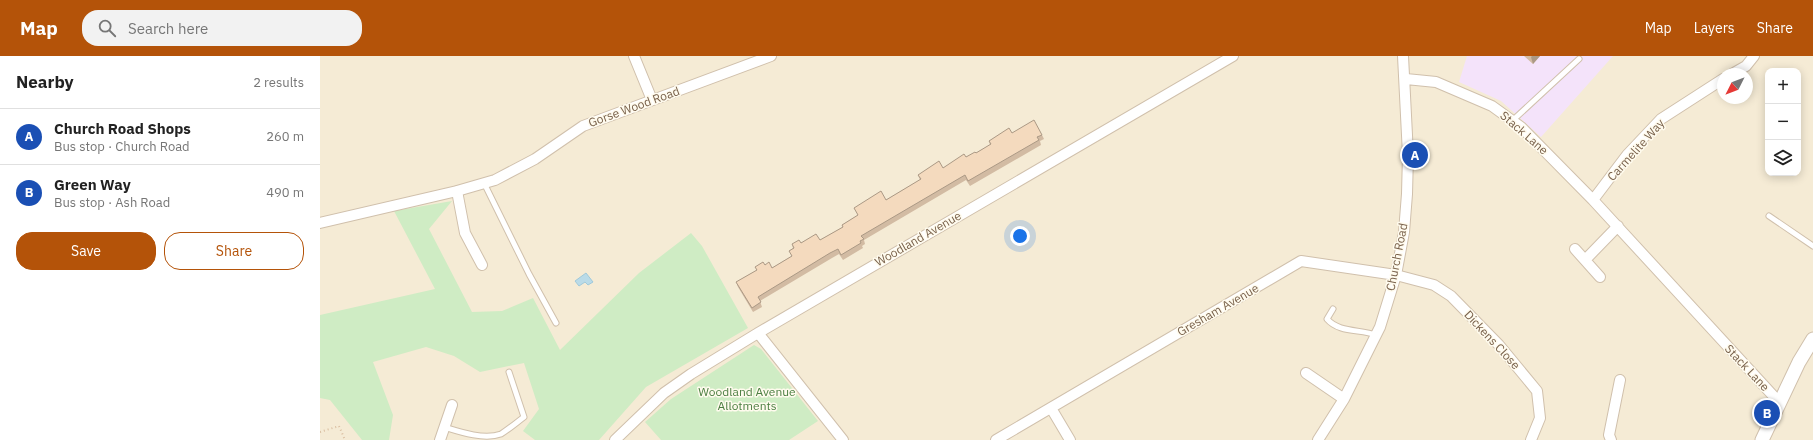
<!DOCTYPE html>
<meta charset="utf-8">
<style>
body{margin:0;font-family:"IBM Plex Sans",sans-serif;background:#f2f2f2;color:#222}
.controls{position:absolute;right:12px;top:12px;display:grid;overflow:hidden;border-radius:8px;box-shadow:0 2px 10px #0003}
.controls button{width:36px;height:36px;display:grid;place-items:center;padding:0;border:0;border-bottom:1px solid #e0e0e0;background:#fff;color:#222;font:20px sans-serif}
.compass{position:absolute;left:1397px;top:12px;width:36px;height:36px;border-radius:50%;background:#fff;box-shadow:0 2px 10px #0003;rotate:228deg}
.you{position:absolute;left:700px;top:180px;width:14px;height:14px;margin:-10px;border:3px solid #fff;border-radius:50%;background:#1a73e8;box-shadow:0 0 0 6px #1a73e833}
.badge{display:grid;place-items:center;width:26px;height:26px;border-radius:50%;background:#b45309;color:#fff;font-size:13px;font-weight:700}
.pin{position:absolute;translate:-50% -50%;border:2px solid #fff;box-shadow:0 1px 4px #0006}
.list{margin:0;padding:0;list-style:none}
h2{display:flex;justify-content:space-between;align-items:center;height:52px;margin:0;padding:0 16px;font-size:17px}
h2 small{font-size:13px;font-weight:400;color:#767676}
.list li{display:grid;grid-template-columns:26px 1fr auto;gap:12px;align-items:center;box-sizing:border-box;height:56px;padding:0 16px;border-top:1px solid #e0e0e0}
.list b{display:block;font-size:15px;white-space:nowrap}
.list p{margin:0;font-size:13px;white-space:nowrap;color:#767676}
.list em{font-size:13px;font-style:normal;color:#767676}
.actions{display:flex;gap:8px;padding:12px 16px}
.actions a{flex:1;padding:9px 0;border:1px solid #b45309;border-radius:16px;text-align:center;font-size:14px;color:#b45309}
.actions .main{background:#b45309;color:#fff}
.icon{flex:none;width:22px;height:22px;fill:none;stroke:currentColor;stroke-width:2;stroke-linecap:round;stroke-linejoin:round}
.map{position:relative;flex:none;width:1493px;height:384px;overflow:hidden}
header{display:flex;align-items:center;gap:24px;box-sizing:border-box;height:56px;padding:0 20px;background:#b45309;color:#fff}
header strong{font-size:19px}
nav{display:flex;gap:22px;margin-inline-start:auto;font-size:14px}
.search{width:280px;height:36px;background:#f2f2f2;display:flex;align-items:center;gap:10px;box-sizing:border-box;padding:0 14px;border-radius:16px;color:#767676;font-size:15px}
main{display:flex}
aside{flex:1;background:#fff}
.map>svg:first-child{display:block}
.residential{fill:#f5ebd5;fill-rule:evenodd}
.education{fill:#f4e3fa}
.green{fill:#cfecc4}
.water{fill:#badbe8;stroke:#a0c9da}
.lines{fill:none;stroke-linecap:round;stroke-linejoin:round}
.service-casing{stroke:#d0c0ac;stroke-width:7}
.minor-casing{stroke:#d0c0ac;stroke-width:12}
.tertiary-casing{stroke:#d0c0ac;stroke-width:15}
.path{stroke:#d9bea0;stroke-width:2;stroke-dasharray:1 3;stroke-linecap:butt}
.service{stroke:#fff;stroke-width:5}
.minor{stroke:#fff;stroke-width:10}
.tertiary{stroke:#fff;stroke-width:13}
.wall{fill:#d2bba3}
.shaded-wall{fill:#ab9985}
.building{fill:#f4dabe;stroke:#ab9985}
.labels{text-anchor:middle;stroke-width:3;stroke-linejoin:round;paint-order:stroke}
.street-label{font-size:12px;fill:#78604a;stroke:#fffbee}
.park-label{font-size:12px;fill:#4c7f42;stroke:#fffbee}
</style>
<header>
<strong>Map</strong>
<div class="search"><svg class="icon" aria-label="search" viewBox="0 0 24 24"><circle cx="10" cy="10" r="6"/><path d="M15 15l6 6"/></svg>Search here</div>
<nav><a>Map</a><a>Layers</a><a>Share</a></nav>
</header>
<main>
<aside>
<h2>Nearby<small>2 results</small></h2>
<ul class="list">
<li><span class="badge" style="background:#1a4fb4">A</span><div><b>Church Road Shops</b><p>Bus stop · Church Road</p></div><em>260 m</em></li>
<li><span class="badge" style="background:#1a4fb4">B</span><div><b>Green Way</b><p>Bus stop · Ash Road</p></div><em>490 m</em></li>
</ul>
<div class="actions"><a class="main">Save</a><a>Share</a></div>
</aside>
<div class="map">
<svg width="1493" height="384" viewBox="0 0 1493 384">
<rect width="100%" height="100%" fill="#fdf7e7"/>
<path class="residential" d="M0 0H1493V384H0ZM1448 15H1478V117H1448ZM1403 18H1427V42H1403Z"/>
<path class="education" d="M1147 0H1293L1221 81 1181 45 1139 26Z"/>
<path class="green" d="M132 145 109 173 152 256 182 255 213 242 240 294 319 217 371 177 382 190 428 272 326 331 279 384H215L203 375 219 353 204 307 160 316 134 300 106 291 53 306 73 359 69 384H42L10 344 0 342V259L115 233 74 155Z
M434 289 441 293 498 365 469 384H341L325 366 351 343Z"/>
<path class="water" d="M266 217 273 226 268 229 265 226 259 230 255 225Z"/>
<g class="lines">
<defs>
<path id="service" d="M1192 65 1259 3
M164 127 209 218 236 267
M1449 160 1493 190
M1013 253 1007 263C1019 277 1040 273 1056 279
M124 371C140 376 164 384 181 378 189 373 196 367 204 361L189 316"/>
<path id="minor" d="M314 0 332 44
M1412 18 1426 10 1434 0
M1086 23 1116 26 1172 50 1201 71 1273 144 1459 346
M137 135 145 177 162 209
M1273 144 1307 99 1341 63 1403 23
M0 167 137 135 175 124 215 103 263 70 451 0
M1255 193 1280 221
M1265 204 1298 170
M438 277 523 384
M986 317 1024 343
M731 352 750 384
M120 384 132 349
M295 384 344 337 371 318 438 277 913 0
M676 384 981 205 1076 219 1114 229 1131 240 1179 289 1217 335 1220 362 1211 384
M998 384 1024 343 1060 271 1076 219 1084 176 1087 138 1088 99 1083 0
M1291 384 1289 379 1300 324"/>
<path id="tertiary" d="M1442 384 1479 306 1493 283"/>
</defs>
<use href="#service" class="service-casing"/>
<use href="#minor" class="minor-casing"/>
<use href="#tertiary" class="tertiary-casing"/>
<path class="path" d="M0 376 19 370 25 384"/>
<use href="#service" class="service"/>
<use href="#minor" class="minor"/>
<use href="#tertiary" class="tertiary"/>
</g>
<path class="wall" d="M1204 0H1220L1213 8Z
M692 77 722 79 724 83 720 85 721 89 650 130 646 124 544 184 545 188 542 190 543 192 523 204 519 198 512 202 440 245 442 251 433 256 418 231 416 226 437 214 435 211 445 209 452 212 472 200 469 195 473 192 472 188 500 184 523 171 522 169 538 159 534 152 566 144 600 124 598 119 623 112 646 101 656 97 670 89 669 85Z"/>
<path class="shaded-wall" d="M1212 0H1220L1213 8 1211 1Z"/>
<path class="building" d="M714 64 722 79 717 81 719 84 648 125 645 119 541 180 544 183 540 185 541 187 521 199 518 193 510 197 438 241 441 246 432 252 416 226 437 214 435 211 443 206 445 209 449 206 452 212 472 200 469 195 474 192 472 188 479 184 481 187 496 178 500 184 523 171 522 169 538 159 534 152 561 135 566 144 601 123 598 119 619 105 623 112 644 98 646 101 655 96 656 97 671 88 669 85 689 72 692 77Z"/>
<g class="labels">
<g class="street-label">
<text transform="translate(314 51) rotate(-20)" y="4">Gorse Wood Road</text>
<text transform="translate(1204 77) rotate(41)" y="4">Stack Lane</text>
<text transform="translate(1316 94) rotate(-48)" y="4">Carmelite Way</text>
<text transform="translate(598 183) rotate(-30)" y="4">Woodland Avenue</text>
<text transform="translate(1077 201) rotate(-79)" y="4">Church Road</text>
<text transform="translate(898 254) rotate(-30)" y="4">Gresham Avenue</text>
<text transform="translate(1172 284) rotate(47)" y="4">Dickens Close</text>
<text transform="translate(1427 312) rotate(47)" y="4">Stack Lane</text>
</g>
<g class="park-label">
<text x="427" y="340">Woodland Avenue<tspan x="427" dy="14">Allotments</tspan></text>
</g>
</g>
</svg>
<div class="controls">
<button>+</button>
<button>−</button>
<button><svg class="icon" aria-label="layers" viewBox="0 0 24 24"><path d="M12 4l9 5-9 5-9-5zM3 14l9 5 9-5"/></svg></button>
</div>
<svg class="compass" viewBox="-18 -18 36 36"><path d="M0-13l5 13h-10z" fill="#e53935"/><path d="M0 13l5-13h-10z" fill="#767676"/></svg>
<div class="you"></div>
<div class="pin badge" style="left:1095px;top:99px;background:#1a4fb4">A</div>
<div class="pin badge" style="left:1447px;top:357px;background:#1a4fb4">B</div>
</div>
</main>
